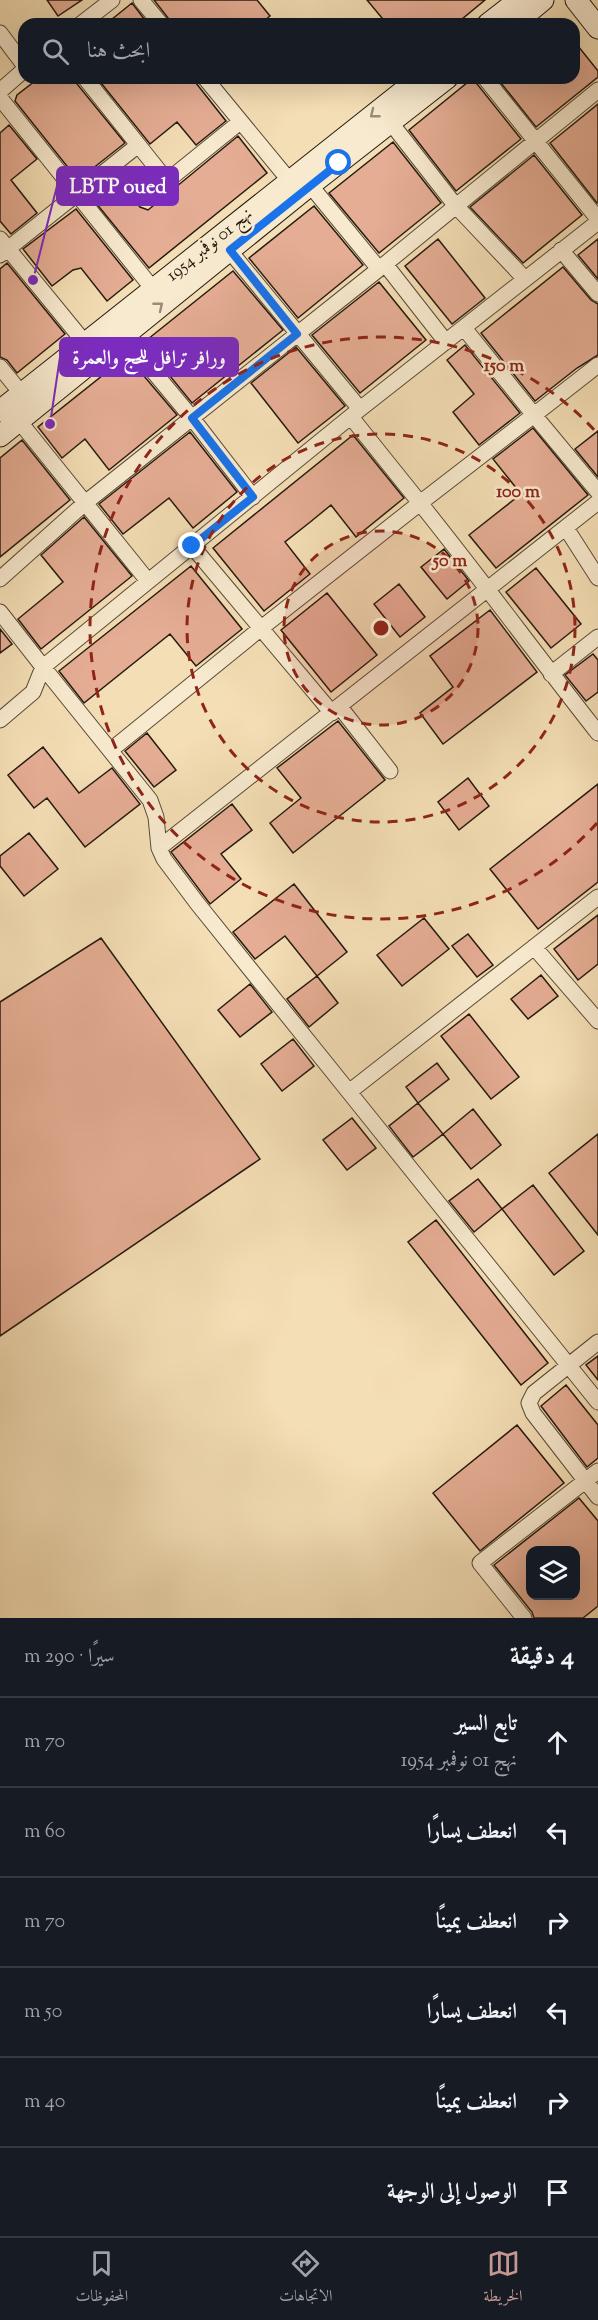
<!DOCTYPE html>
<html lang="ar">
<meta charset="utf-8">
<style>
body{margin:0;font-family:"Sorts Mill Goudy",Amiri,serif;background:#242831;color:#f1f3f6;direction:rtl}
.controls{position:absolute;right:18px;bottom:18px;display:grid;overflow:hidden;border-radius:12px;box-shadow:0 6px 24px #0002}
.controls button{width:54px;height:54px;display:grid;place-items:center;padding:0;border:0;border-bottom:2px solid #363941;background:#171b24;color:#f1f3f6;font:30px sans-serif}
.stop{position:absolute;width:18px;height:18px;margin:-14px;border:4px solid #1a73e8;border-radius:50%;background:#fff}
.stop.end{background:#1a73e8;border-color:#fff;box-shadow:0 2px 6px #0008}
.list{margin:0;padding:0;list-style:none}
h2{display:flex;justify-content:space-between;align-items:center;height:78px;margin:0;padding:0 24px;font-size:26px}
h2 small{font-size:20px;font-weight:400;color:#9ea1a6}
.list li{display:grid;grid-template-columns:39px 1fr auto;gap:18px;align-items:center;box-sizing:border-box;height:90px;padding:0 24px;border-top:2px solid #363941}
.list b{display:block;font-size:22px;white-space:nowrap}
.list p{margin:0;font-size:20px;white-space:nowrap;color:#9ea1a6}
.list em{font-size:20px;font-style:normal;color:#9ea1a6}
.icon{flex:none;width:33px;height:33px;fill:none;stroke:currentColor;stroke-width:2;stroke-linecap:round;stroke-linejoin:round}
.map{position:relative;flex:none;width:598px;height:1618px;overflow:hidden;direction:ltr}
.search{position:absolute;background:#171b24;box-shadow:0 6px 24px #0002;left:18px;right:18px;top:18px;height:66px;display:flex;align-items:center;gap:15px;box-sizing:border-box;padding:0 21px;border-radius:18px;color:#9ea1a6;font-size:22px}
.sheet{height:618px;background:#171b24}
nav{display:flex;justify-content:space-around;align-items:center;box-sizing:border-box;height:84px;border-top:2px solid #363941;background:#171b24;font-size:16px;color:#9ea1a6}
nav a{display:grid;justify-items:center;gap:3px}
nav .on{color:#c59692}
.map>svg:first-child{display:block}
.building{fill:#e5ad94;stroke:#251a0f;stroke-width:1.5;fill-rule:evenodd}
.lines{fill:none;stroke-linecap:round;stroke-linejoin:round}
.street-casing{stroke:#594b38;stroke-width:17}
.secondary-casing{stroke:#251a0f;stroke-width:23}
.street{stroke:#f8eacf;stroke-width:15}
.secondary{stroke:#f8eacf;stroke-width:21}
.oneway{stroke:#998c79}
.route{stroke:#1a73e8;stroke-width:8}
.ring{fill:none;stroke:#8f2418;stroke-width:3;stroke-dasharray:10 8}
.labels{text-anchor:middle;stroke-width:5;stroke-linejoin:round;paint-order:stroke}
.street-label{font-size:18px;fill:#251a0f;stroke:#f8eacf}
.centre{fill:#8f2418;stroke:#f8eacf;stroke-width:3}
.ring-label{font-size:18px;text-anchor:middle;font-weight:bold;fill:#8f2418;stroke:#f8eacf;stroke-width:5;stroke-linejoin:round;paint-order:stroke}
.leader{fill:none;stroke:#7b2cbf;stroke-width:2}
.callout-dot{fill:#7b2cbf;stroke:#f8eacf;stroke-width:2}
.callout{fill:#7b2cbf;stroke:#7b2cbf;stroke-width:2}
.callout-label{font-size:20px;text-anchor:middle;font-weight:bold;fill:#fff}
</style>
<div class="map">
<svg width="598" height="1618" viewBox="0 0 598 1618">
<rect width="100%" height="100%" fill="#f4deb5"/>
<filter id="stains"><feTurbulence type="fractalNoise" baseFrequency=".00333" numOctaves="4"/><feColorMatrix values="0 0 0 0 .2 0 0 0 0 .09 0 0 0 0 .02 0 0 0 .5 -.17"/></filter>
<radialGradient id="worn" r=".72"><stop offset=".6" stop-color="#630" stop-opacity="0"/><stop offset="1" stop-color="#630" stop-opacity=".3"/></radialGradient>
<path class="building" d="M47 0H82L58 16Z
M154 0H257L270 16 260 24H171L168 18Z
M367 0H485L456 24H387Z
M132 3 148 24H106Z
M574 41 598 71V77L536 127 497 78H574Z
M39 78H75L77 84 125 143 78 180 15 101 17 95Z
M97 78H192L226 121 196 145 177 122 150 144Z
M473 78H475L477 84 521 139 456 191 409 130Z
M598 104V202L597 203 550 143Z
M9 125 37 159 11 180 37 213 11 234 0 221V133Z
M238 136 267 173 149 268 91 197 116 177 140 207 148 210Z
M393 142 441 203 379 253 329 193Z
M534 155 582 215 523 263 470 207Z
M314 206 363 265 298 318 249 258Z
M76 209 133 280 107 301 81 268 73 270 52 286 23 249Z
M438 239 485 298 452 324 405 266Z
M598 239V279L578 255Z
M7 263 65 334 17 373 7 360 0 357V269Z
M563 267 591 300 598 304V355L577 368 535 401 481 333Z
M233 271 283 330 192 403 143 343Z
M379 282 426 340 360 393 312 335Z
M465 345 520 413 479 445 453 412 474 394 447 360Z
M296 347 345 406 298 443 251 383Z
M127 356 177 415 109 470 85 439 62 458 38 427Z
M533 428 588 495 496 568 469 535 521 494 493 459Z
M598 431V477L575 449Z
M190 432 237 492 193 528 169 498 123 534 99 504Z
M353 435 404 498 356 537 331 505 309 523 285 542 310 574 264 611 213 548Z
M22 440 70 500 0 557V458Z
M84 517 132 576 41 649 18 619 63 582 41 555Z
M444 549 469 581 447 599 421 567Z
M191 566 242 629 196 666 170 634 84 703 59 671Z
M536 568 581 624 551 648 506 592Z
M399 584 425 617 400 637 374 604Z
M327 593 377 655 331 692 281 630Z
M490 610 537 672 443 744 420 713 453 687 430 656Z
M0 629 12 644 0 653Z
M593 654 598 660V692L586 701 565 675Z
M338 721 385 780 293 853 270 823 301 798 277 768Z
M147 733 176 770 154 787 125 751Z
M43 747 79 793 112 768 140 804 85 847 47 798 34 808 8 775Z
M468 778 489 806 459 830 438 802Z
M598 784V882L538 929 490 869Z
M232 804 252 830 221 854 241 879 210 904 171 852Z
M29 833 58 869 24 896 0 866V856Z
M294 884 347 952 317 976 285 936 255 959 233 932Z
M598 915V964L578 980 554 949Z
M424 918 449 949 402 986 377 955Z
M468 934 493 965 477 977 452 946Z
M101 938 260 1159 0 1336V1002Z
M541 975 558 996 528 1019 511 999Z
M317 976 338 1003 309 1027 287 999Z
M250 984 272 1012 240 1037 218 1010Z
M469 1014 519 1077 491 1099 441 1036Z
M293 1039 314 1066 282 1091 261 1064Z
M437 1063 449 1079 418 1103 406 1087Z
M418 1103 443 1134 413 1157 389 1126Z
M473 1109 501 1145 471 1169 443 1134Z
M352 1118 376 1148 347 1170 323 1140Z
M598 1134V1235L549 1173Z
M478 1179 502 1209 474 1232 449 1201Z
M533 1185 584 1251 554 1275 502 1209Z
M436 1220 548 1363 521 1385 408 1242Z
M598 1356V1380L586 1365Z
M566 1385 598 1425V1458L587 1467 541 1406Z
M517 1425 564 1483 480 1551 433 1493Z
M579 1498 598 1521V1606L583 1618H534L532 1612 494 1565ZM531 1551H576V1596H531Z"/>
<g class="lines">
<defs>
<path id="street" d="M141 0 161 24
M81 24 112 0
M0 33 24 65
M85 78 167 181 240 122
M205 78 289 180
M485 78 598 219
M0 91 24 70
M0 98 153 289
M391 123 455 205 525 279
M310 185 379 269
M0 239 85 343
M229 250 360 409
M561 250 598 294
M0 255 137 146
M385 264 446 342
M464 328 534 415 420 503C481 579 538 657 598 733
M123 335 192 418 253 497
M598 365 534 415 598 492
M0 367 21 393
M19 421 148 581
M598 502 159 848 164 859 197 903 349 1092 598 897
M566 528 598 578
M192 546 332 713
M0 579 85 503 379 269 598 90
M0 612 43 667 360 409 598 222
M551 674 598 637
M340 707 390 771
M0 720 33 692 43 667 150 800 156 817 159 848
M111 750 260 629 420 503 351 417
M534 947 598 1021
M349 1092 598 1402
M598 1342 534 1393 529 1403 533 1413 598 1497
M524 1618 480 1563 598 1471"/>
<path id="secondary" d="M576 0 598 28
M488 24 519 0
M514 24 543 0
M0 411 420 78
M0 436 310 185 447 78"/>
</defs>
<use href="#street" class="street-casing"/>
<use href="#secondary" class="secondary-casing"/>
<use href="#street" class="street"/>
<use href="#secondary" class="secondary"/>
</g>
<defs><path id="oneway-chevron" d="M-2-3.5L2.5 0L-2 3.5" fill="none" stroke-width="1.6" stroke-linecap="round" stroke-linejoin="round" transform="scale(1.5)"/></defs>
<g class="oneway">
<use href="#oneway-chevron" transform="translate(374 114) rotate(142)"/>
<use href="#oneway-chevron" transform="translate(159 306) rotate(-39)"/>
</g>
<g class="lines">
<path class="route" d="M192 546 253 497 192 418 297 334 230 250 339 163"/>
</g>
<circle cx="381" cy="628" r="97" fill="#8f2418" fill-opacity=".12"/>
<g class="ring">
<circle cx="381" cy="628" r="97"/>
<circle cx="381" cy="628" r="194"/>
<path d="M597 823A291 291 0 1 1 597 433"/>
</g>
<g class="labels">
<g class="street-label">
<text transform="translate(209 244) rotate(-39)" y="6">نهج 01 نوفمبر 1954</text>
</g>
</g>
<circle cx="381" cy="628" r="9" class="centre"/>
<g class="ring-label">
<text x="504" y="371">150 m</text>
<text x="518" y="497">100 m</text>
<text x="450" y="566">50 m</text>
</g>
<path class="leader" d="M33 280L57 186M50 424L60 357"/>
<g class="callout-dot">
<circle cx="33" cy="280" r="6"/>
<circle cx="50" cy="424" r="6"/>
</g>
<g class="callout">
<rect x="57" y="167" width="121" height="38" rx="6"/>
<rect x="60" y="338" width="178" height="38" rx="6"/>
</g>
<g class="callout-label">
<text x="118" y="193">LBTP oued</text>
<text x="149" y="364">ورافر ترافل للحج والعمرة</text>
</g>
<rect width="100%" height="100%" filter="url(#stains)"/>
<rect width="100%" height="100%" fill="url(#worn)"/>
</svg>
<div class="controls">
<button><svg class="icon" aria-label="layers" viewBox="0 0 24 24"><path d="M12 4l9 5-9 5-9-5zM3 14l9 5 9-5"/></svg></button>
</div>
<div class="stop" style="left:339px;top:163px"></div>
<div class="stop end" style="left:192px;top:546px"></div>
<div class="search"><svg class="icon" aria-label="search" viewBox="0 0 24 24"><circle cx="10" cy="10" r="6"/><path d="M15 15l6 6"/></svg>ابحث هنا</div>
</div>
<section class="sheet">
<h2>4 دقيقة<small>سيرًا · 290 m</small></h2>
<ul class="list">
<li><svg class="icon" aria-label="ahead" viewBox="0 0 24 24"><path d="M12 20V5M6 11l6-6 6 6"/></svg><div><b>تابع السير</b><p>نهج 01 نوفمبر 1954</p></div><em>70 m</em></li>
<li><svg class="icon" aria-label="left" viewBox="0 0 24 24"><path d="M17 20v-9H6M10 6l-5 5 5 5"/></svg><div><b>انعطف يسارًا</b></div><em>60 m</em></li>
<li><svg class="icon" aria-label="right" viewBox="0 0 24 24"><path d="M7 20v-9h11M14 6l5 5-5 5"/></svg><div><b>انعطف يمينًا</b></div><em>70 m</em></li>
<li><svg class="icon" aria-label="left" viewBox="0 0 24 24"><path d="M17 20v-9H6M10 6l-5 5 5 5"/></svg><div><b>انعطف يسارًا</b></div><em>50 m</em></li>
<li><svg class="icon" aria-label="right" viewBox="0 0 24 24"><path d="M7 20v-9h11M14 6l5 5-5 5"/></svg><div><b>انعطف يمينًا</b></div><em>40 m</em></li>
<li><svg class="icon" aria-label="arrive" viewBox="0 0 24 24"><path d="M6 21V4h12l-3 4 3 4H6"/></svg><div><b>الوصول إلى الوجهة</b></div></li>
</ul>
</section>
<nav>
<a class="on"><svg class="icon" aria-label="map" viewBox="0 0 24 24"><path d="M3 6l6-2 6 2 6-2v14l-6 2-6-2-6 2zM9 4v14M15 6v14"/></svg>الخريطة</a>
<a><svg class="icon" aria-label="directions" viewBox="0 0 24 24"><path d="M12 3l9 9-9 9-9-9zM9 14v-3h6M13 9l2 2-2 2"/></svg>الاتجاهات</a>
<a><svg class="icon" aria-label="saved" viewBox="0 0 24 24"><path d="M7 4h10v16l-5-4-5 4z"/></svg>المحفوظات</a>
</nav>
